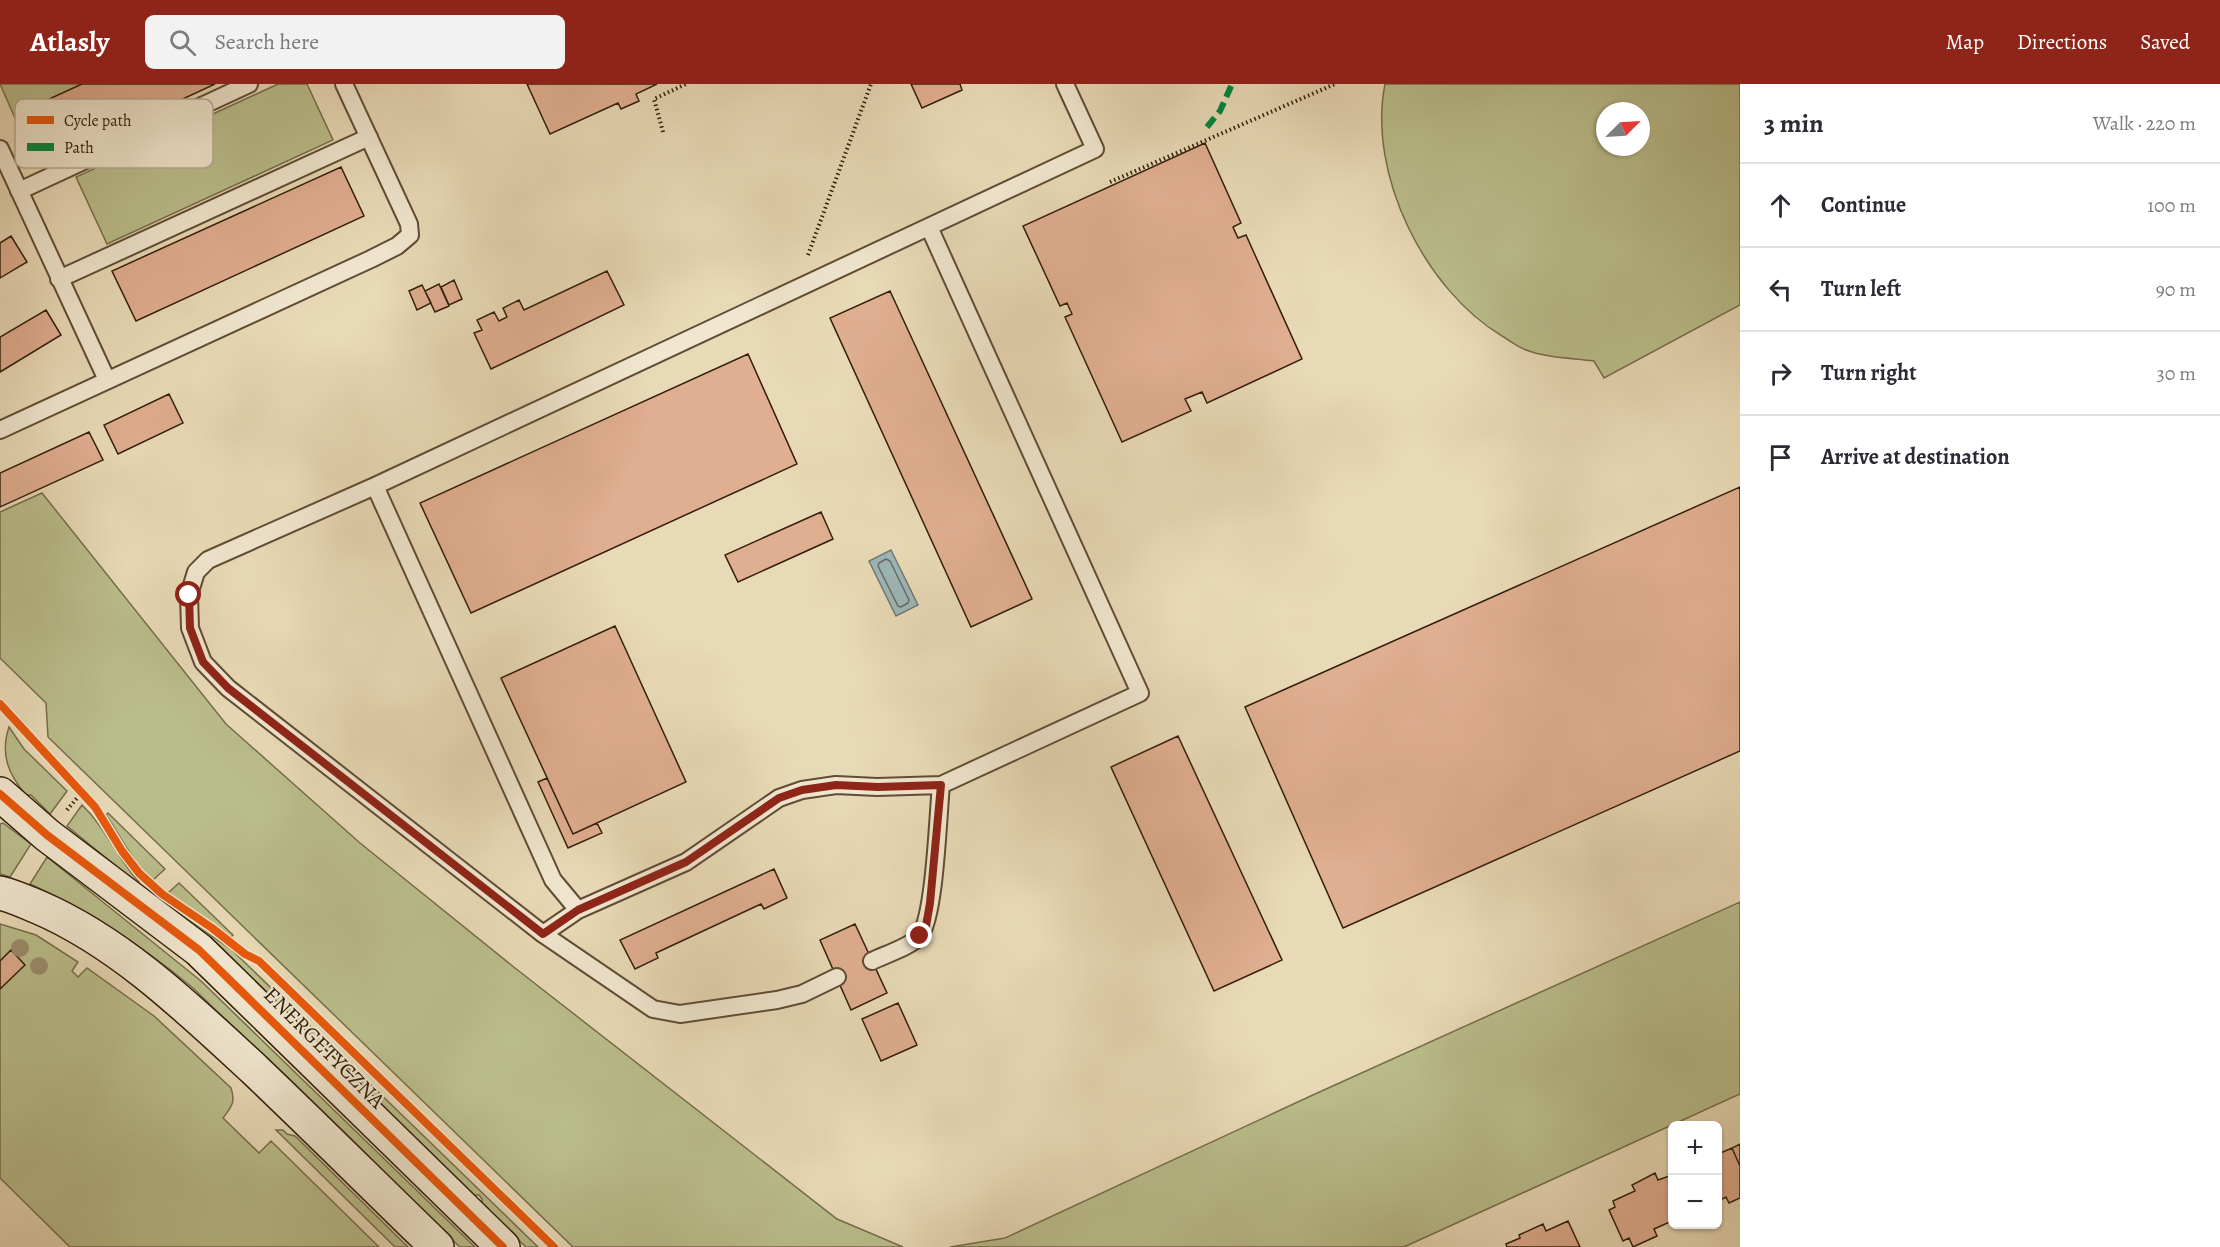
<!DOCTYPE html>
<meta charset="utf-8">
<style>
body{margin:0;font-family:Alegreya,serif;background:#f2f2f3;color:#2b2b33}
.controls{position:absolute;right:18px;bottom:18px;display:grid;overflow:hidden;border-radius:9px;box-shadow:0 2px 4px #0004}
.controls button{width:54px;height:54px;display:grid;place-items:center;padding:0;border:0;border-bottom:2px solid #e1e1e2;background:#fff;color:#2b2b33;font:30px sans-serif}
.compass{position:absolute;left:1596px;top:18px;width:54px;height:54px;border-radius:50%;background:#fff;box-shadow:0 2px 4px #0004;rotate:66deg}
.stop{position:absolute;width:18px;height:18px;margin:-14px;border:4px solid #8f2418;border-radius:50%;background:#fff}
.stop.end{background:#8f2418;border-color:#fff;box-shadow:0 2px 6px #0008}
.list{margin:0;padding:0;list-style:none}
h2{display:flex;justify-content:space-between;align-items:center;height:78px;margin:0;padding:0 24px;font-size:26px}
h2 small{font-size:20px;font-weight:400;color:#7c7c81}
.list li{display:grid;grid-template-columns:39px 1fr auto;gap:18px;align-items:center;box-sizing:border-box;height:84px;padding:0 24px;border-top:2px solid #e1e1e2}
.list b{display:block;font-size:22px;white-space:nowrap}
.list em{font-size:20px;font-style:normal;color:#7c7c81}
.icon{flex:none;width:33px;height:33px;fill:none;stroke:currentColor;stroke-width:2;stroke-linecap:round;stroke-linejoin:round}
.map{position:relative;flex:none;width:1740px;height:1163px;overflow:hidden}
header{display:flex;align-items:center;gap:36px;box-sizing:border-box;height:84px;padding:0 30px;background:#8f2418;color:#fff}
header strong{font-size:28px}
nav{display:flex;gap:33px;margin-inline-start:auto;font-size:21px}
.search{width:420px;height:54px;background:#f2f2f3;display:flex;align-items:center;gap:15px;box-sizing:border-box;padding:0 21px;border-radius:9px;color:#7c7c81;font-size:22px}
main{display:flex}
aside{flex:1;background:#fff}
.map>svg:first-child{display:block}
.green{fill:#babe8c;stroke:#766e4b;stroke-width:1.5;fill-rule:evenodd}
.water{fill:#9cb8b9;stroke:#727a73;stroke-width:1.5}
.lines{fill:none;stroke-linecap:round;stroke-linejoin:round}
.shore{stroke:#676b62;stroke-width:1.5}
.building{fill:#e0ae90;stroke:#321e0a;stroke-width:1.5}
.lane-casing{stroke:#604d35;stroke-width:20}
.secondary-casing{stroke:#321e0a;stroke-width:36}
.path{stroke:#321e0a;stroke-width:4;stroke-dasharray:1.5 3;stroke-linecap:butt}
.lane{stroke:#f1e7d0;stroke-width:16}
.secondary{stroke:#f1e7d0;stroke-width:33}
.quiet{stroke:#00873e;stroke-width:6;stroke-dasharray:12 6;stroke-linecap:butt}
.cycleway-casing{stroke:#f1e7d0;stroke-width:11}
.cycleway{stroke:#e8590c;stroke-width:8}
.tree{fill:#9b8d6d}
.route{stroke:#8f2418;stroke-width:8}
.labels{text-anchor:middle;stroke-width:4.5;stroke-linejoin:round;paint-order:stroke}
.street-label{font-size:22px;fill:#321e0a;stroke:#f1e7d0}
.key{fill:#f1e7d0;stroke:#b8ab95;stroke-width:1.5}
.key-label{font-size:16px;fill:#321e0a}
</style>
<header>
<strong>Atlasly</strong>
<div class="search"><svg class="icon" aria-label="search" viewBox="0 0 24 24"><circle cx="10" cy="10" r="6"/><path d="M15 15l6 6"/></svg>Search here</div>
<nav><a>Map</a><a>Directions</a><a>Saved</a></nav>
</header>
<main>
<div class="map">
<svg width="1740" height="1163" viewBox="0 0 1740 1163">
<rect width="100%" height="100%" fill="#e9dab7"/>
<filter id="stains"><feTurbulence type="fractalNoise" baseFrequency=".00333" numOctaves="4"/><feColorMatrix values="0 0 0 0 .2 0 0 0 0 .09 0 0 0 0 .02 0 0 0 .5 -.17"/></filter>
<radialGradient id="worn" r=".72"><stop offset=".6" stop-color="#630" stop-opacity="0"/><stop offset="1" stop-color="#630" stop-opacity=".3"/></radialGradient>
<path class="green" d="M0 0H82L36 21 60 72 40 73 30 68Z
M278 0H307L333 56 107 160 76 93Z
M1385 0H1740V221L1604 294 1594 277C1572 274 1547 274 1526 266 1518 263 1510 257 1502 252 1425 206 1367 90 1385 0ZM1605 27H1641V63H1605Z
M42 409 226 640 360 759 515 884 837 1135 903 1163H573L48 653 46 619 0 574V428Z
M9 643 24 665 67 707 50 730 31 711H26C8 690 0 670 9 643Z
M82 721C106 744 117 774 139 798L138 800 67 742Z
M108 729 165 785 152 797C133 778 121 753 106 731Z
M3 739 31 760 10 793 0 790V740Z
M47 773 201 897 475 1163H460L193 904C142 862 90 827 30 800Z
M179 799 233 851 231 853 167 810Z
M1740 818V1010L1404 1163H950L1005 1154 1315 1010Z
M177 828 232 866 538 1163H526L482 1120V1115L479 1111H474L352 992V987L348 984H344L232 876Z
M0 840 36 851 78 878 72 887 78 893 87 884 154 932 231 1004C236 1019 231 1023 223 1034L259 1069 271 1057 379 1163H70L0 1094V905L11 866 0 877Z
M276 1046H283L287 1050 295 1052 408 1163H395Z"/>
<path class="water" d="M891 466 918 521 896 532 869 477Z"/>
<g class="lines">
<path class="shore" d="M886 475 890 477 909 516 908 519 901 523 898 522 878 482 879 479Z"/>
</g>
<path class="building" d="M82 0H215L60 72 36 21Z
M527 0H657L636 10 639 17 621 25 618 19 550 50Z
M911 0H960L962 6 922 24Z
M1205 59 1241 139 1233 143 1238 154 1246 151 1302 275 1207 319 1202 308 1185 315 1191 327 1122 358 1065 233 1072 230 1067 219 1060 222 1023 142Z
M341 83 364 132 136 237 112 187Z
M11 152 27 178 0 194V159Z
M607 187 624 221 491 285 474 249 482 246 477 236 494 228 499 237 507 233 503 224 519 216 524 226Z
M454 196 462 215 449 221 441 203Z
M439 200 449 222 435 228 425 207Z
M422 201 431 219 417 226 409 207Z
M890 207 1032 515 971 543 830 234Z
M46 226 61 251 0 288V253Z
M748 270 797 380 471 529 420 419Z
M169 310 183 339 118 370 104 341Z
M89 348 103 376 0 423V389Z
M1740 403V667L1343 844 1245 623Z
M821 428 833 455 738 498 725 471Z
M615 542 686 698 573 750 501 594Z
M1178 652 1282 876 1214 907 1111 683Z
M547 694 573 750 597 739 602 749 568 764 538 698Z
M774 785 787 814 764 825 761 820 656 869 658 874 635 885 620 856Z
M855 840 887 909 851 926 820 856Z
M11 866 25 881 0 905V877Z
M898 919 917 961 881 977 862 935Z
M1740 1060V1082L1732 1064Z
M1732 1064 1740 1082V1114L1729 1119 1726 1113 1718 1117V1070Z
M1655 1089 1658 1096 1672 1091V1137L1654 1145 1657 1152 1633 1163 1629 1154 1623 1157 1609 1126 1615 1123 1613 1117 1635 1107 1632 1101Z
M1568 1137 1580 1163H1507L1506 1160 1520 1154 1519 1151 1543 1140 1546 1147Z"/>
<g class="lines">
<defs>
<path id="lane" d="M0 65 107 296
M19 107 249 0
M59 195 369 53
M0 346 371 175 397 162 410 151 409 140 344 0
M375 402 553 796 578 826
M543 850 578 826 686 778 779 714 802 706 836 701 877 703 941 701 1140 609 929 143
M872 877C884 871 913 862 920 851 935 832 938 730 941 701
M837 893 802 910 777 916 680 930 653 925 543 850 228 604 203 578 190 544 189 511 196 488 208 476 375 402 1095 65 1065 0"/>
<path id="secondary" d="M0 710 47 751 199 866 503 1163
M0 809C13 812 26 818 38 823 120 858 190 926 255 986 316 1044 376 1104 437 1163"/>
</defs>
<use href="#lane" class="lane-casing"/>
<use href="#secondary" class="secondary-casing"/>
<path class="path" d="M663 48 654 15 686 0
M1110 98 1335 0
M808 171 871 0
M67 726 82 708"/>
<use href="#lane" class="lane"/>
<use href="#secondary" class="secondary"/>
<path class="quiet" d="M1207 43 1220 27 1232 0"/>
<defs>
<path id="cycleway" d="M0 620 95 723 122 767 139 789 162 810 212 844 245 870 259 877 554 1163
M0 710 47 751 199 866 503 1163"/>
</defs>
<use href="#cycleway" class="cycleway-casing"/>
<use href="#cycleway" class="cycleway"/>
</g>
<g class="tree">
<circle cx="20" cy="864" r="9"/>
<circle cx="39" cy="882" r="9"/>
</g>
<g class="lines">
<path class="route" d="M189 511 190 544 203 578 228 604 543 850 578 826 686 778 779 714 802 706 836 701 878 703 941 701 930 819 926 842 920 852"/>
</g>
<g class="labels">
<g class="street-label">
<text transform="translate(325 963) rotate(45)" y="8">ENERGETYCZNA</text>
</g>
</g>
<rect x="15" y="15" width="198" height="69" rx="9" class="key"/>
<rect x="27" y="32" width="27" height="8" fill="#e8590c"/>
<rect x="27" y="59" width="27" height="8" fill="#00873e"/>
<g class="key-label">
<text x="64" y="42">Cycle path</text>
<text x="64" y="69">Path</text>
</g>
<rect width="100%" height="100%" filter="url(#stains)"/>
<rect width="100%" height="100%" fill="url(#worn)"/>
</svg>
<div class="controls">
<button>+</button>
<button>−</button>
</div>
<svg class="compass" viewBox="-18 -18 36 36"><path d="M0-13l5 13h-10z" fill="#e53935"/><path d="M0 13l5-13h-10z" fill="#7c7c81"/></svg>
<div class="stop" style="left:189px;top:511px"></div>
<div class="stop end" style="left:920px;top:852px"></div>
</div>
<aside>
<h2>3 min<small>Walk · 220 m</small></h2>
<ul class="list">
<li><svg class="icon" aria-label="ahead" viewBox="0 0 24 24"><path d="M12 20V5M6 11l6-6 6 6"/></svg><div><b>Continue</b></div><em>100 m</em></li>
<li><svg class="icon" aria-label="left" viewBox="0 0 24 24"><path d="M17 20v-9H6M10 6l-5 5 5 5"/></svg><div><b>Turn left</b></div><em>90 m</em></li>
<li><svg class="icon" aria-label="right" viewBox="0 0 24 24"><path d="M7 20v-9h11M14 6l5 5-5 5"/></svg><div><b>Turn right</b></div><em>30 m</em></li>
<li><svg class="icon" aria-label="arrive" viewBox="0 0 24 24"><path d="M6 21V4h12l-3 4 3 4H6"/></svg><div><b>Arrive at destination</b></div></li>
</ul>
</aside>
</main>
